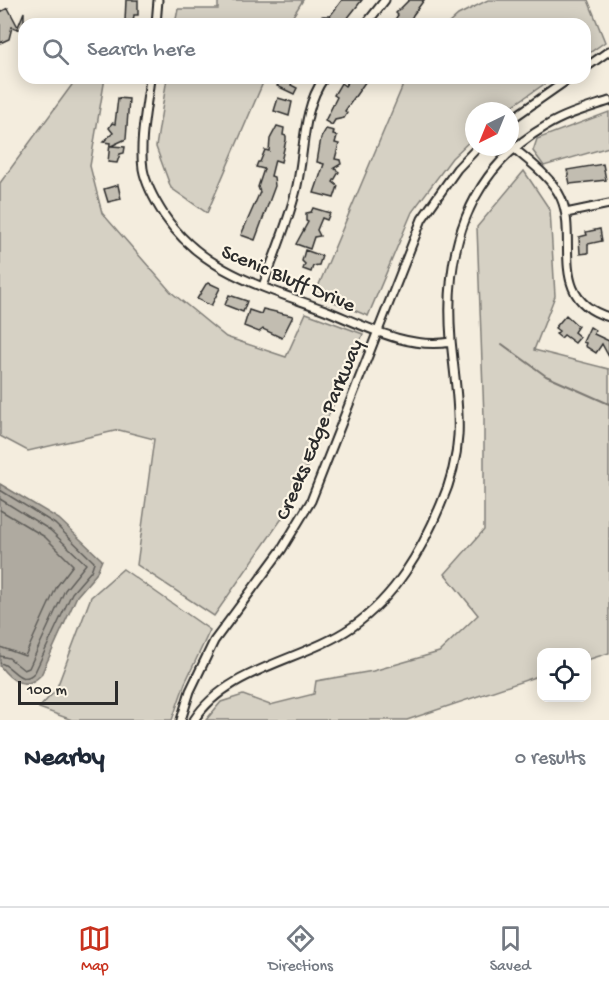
<!DOCTYPE html>
<style>
body{margin:0;font-family:"Gochi Hand",sans-serif;background:#f6f6f7;color:#1f2937}
.controls{position:absolute;right:18px;bottom:18px;display:grid;overflow:hidden;border-radius:12px;box-shadow:0 3px 15px #0003}
.controls button{width:54px;height:54px;display:grid;place-items:center;padding:0;border:0;border-bottom:2px solid #e0e1e3;background:#fff;color:#1f2937;font:30px sans-serif}
.compass{position:absolute;left:465px;top:102px;width:54px;height:54px;border-radius:50%;background:#fff;box-shadow:0 3px 15px #0003;rotate:223deg}
.scale{position:absolute;left:18px;bottom:15px;width:100px;box-sizing:border-box;padding-left:6px;border:3px solid #2b2b2b;border-top:0;font-size:16px;line-height:21px;white-space:nowrap;color:#2b2b2b;-webkit-text-stroke:4px #fcf5e5;paint-order:stroke}
.list{margin:0;padding:0;list-style:none}
h2{display:flex;justify-content:space-between;align-items:center;height:78px;margin:0;padding:0 24px;font-size:26px}
h2 small{font-size:20px;font-weight:400;color:#747a83}
.icon{flex:none;width:33px;height:33px;fill:none;stroke:currentColor;stroke-width:2;stroke-linecap:round;stroke-linejoin:round}
.map{position:relative;flex:none;width:609px;height:720px;overflow:hidden}
.search{position:absolute;background:#fff;box-shadow:0 3px 15px #0003;left:18px;right:18px;top:18px;height:66px;display:flex;align-items:center;gap:15px;box-sizing:border-box;padding:0 21px;border-radius:18px;color:#747a83;font-size:22px}
.sheet{height:186px;background:#fff}
nav{display:flex;justify-content:space-around;align-items:center;box-sizing:border-box;height:84px;border-top:2px solid #e0e1e3;background:#fff;font-size:16px;color:#747a83}
nav a{display:grid;justify-items:center;gap:3px}
nav .on{color:#c8321e}
.map>svg:first-child{display:block}
.green{fill:#d6d1c4;stroke:#807e78;stroke-width:1.5}
.water{fill:#afaaa0;stroke:#7a7771;stroke-width:1.5}
.lines{fill:none;stroke-linecap:round;stroke-linejoin:round}
.shore{stroke:#605e5a;stroke-width:1.5}
.stream{stroke:#7a7771;stroke-width:2}
.building{fill:#c2bdb1;stroke:#2b2b2b;stroke-width:1.5}
.street-casing{stroke:#2b2b2b;stroke-width:11}
.street{stroke:#fcf5e5;stroke-width:7}
.labels{text-anchor:middle;stroke-width:4.5;stroke-linejoin:round;paint-order:stroke}
.street-label{font-size:21px;fill:#2b2b2b;stroke:#fcf5e5}
</style>
<div class="map">
<svg width="609" height="720" viewBox="0 0 609 720">
<rect width="100%" height="100%" fill="#f4edde"/>
<filter id="ink" filterUnits="userSpaceOnUse"><feTurbulence type="fractalNoise" baseFrequency=".0167" numOctaves="2"/><feDisplacementMap in="SourceGraphic" scale="12" xChannelSelector="R" yChannelSelector="G"/><feConvolveMatrix kernelMatrix="1 2 1 2 8 2 1 2 1" color-interpolation-filters="sRGB"/></filter>
<g filter="url(#ink)">
<path class="green" d="M218 0H303L288 24H175L178 9H218Z
M488 0H588L605 42 585 56V24H448L458 15Z
M77 78H105L90 166 102 213 171 292 226 337 286 357 306 313 363 334 290 507 214 616 137 565 154 439 119 430 28 451 0 436V183Z
M167 78H265L207 213 171 188 156 147Z
M406 78H553L505 111H474V137L452 158 412 212 368 316 315 294Z
M609 112V147L544 166 533 151 537 139Z
M524 171 550 210 555 296 534 350 609 369V653L587 660 586 652H542L541 675 407 720H206L221 702 243 695 270 705 314 694 316 681 373 671 439 652 478 615 445 574 484 530V417L477 227Z
M123 569 210 630 185 683 172 720H72L39 708 56 690 91 597Z"/>
<path class="water" d="M0 484 59 519 102 560 96 574 77 596 41 675C26 691 11 681 0 666Z"/>
<g class="lines">
<path class="shore" d="M0 490 55 524 94 562 91 571 72 593 35 672C20 688 13 665 0 663
M0 499 50 530 86 564 65 590 29 668 24 670 9 658 0 656
M0 510 45 537 73 565 57 586 25 656 0 647"/>
<path class="stream" d="M502 344 546 376 609 404"/>
</g>
<path class="building" d="M126 0H138V15H134L133 22 125 21Z
M342 0H362L343 24H333L323 16H330Z
M409 0H424L413 15 409 24H392L398 15 396 13Z
M8 8 18 27 24 12V31L12 27 9 39 0 43V12Z
M282 78H295L291 85 297 88 294 94 277 86Z
M351 78H368L345 111 347 113 344 118 335 120 332 125 325 121 337 97 334 95 341 83 345 86Z
M118 98 129 99 126 139 111 146 125 147 124 153 120 154 117 163 108 162 110 143 103 142 113 133 109 128 112 123 115 124Z
M278 98 292 102 289 116 274 111Z
M277 126 284 128 283 135 286 136V140L281 162 275 160 271 176 274 177 275 186 255 240 241 235 260 192 258 187 264 169 256 167 258 162H260L265 150 269 151 270 139Z
M326 129 334 131 333 135 337 136 335 143 339 144 335 159 340 160 341 164 334 168 339 172 333 182 338 186 334 198 314 193 324 164 317 162 321 138Z
M603 164 606 180 570 184 567 170Z
M118 185 121 199 108 202 104 189Z
M313 208 330 213 327 220 322 218 317 230 320 236 314 237 310 249 296 244 308 222 306 221V213L311 212Z
M600 229 602 241 588 244V253L580 254 579 237 587 235 586 232Z
M305 250 322 256 319 265 313 266 311 272 303 269 305 264 302 261Z
M209 283 220 288 211 306 197 299 206 284Z
M229 295 247 301 243 312 225 305Z
M263 309 293 316 282 338 263 329 259 332 244 326 249 310 261 314Z
M566 315 578 326 574 332 580 337 575 343 564 335 561 338 556 334 559 331 555 328Z
M590 327 595 330 594 334 609 341V357L602 344 596 353 585 346 586 343 583 342Z"/>
<g class="lines">
<defs>
<path id="street" d="M156 24 158 0
M366 24 385 0
M585 68 609 51
M150 78C147 107 139 140 143 169 146 185 155 201 164 215 202 272 264 287 325 310 365 326 408 350 451 342
M510 120 570 78
M510 145C527 160 551 176 561 198 579 238 546 299 609 317
M566 213 609 204
M263 286C274 256 287 225 295 194 306 155 300 112 324 78
M181 720 190 691 214 641 282 549 311 501 422 219 457 169 478 147
M194 720C228 667 303 661 352 627 395 597 421 552 441 504 468 442 457 404 451 340 444 253 466 172 546 126 566 114 588 108 609 101"/>
</defs>
<use href="#street" class="street-casing"/>
<use href="#street" class="street"/>
</g>
</g>
<g class="labels">
<g class="street-label">
<text transform="translate(289 277) rotate(23)" y="7">Scenic Bluff Drive</text>
<text transform="translate(318 429) rotate(-67)" y="7">Creeks Edge Parkway</text>
</g>
</g>
</svg>
<div class="controls">
<button><svg class="icon" aria-label="locate" viewBox="0 0 24 24"><circle cx="12" cy="12" r="6"/><path d="M12 2v4M12 18v4M2 12h4M18 12h4"/></svg></button>
</div>
<svg class="compass" viewBox="-18 -18 36 36"><path d="M0-13l5 13h-10z" fill="#e53935"/><path d="M0 13l5-13h-10z" fill="#747a83"/></svg>
<div class="scale">100 m</div>
<div class="search"><svg class="icon" aria-label="search" viewBox="0 0 24 24"><circle cx="10" cy="10" r="6"/><path d="M15 15l6 6"/></svg>Search here</div>
</div>
<section class="sheet">
<h2>Nearby<small>0 results</small></h2>
<ul class="list">
</ul>
</section>
<nav>
<a class="on"><svg class="icon" aria-label="map" viewBox="0 0 24 24"><path d="M3 6l6-2 6 2 6-2v14l-6 2-6-2-6 2zM9 4v14M15 6v14"/></svg>Map</a>
<a><svg class="icon" aria-label="directions" viewBox="0 0 24 24"><path d="M12 3l9 9-9 9-9-9zM9 14v-3h6M13 9l2 2-2 2"/></svg>Directions</a>
<a><svg class="icon" aria-label="saved" viewBox="0 0 24 24"><path d="M7 4h10v16l-5-4-5 4z"/></svg>Saved</a>
</nav>
